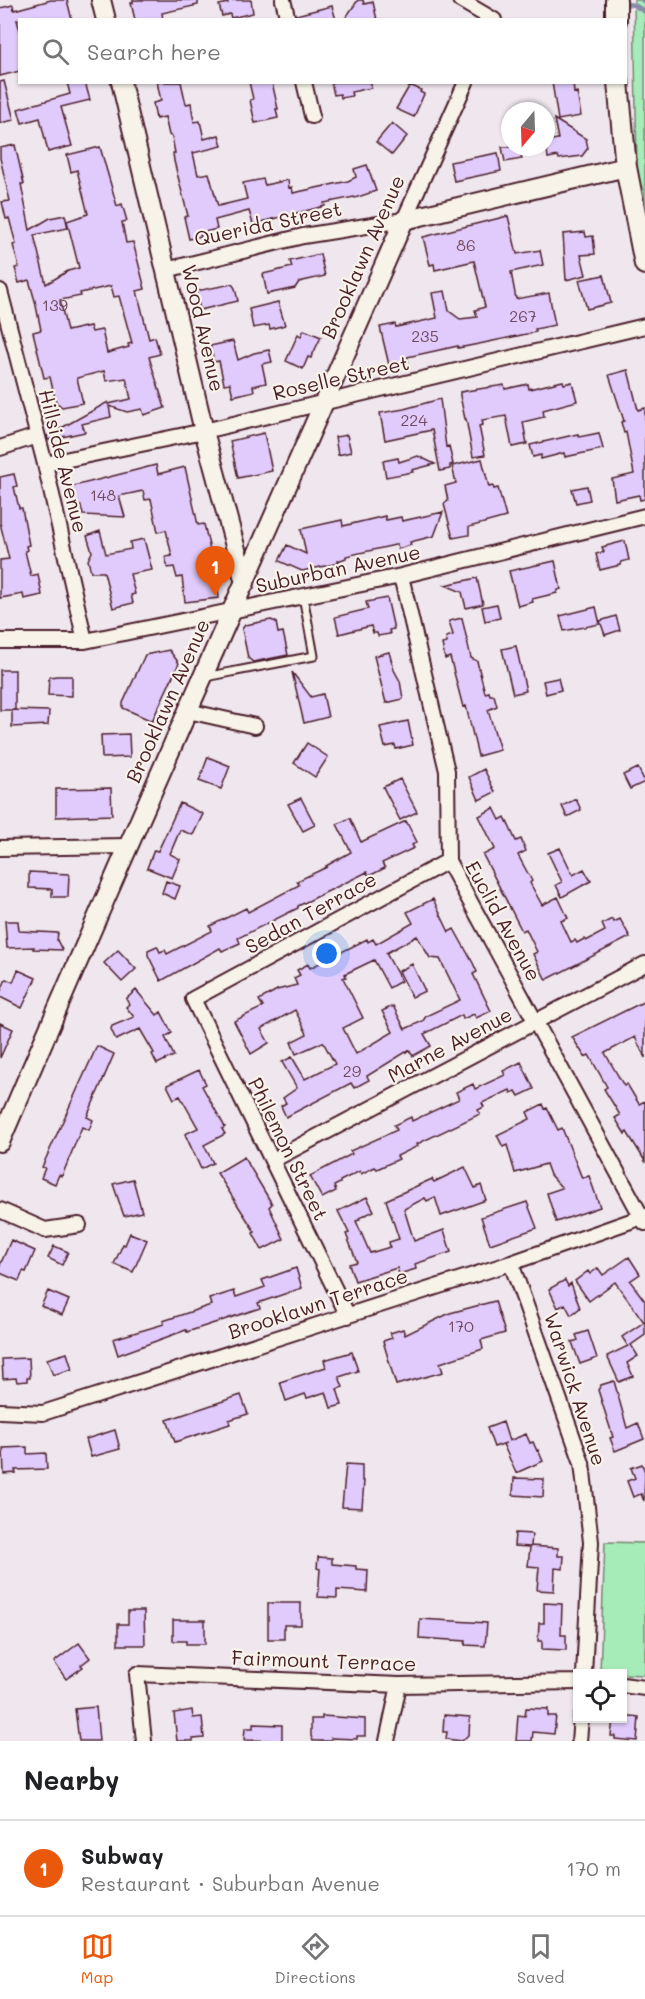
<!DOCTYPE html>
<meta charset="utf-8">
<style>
body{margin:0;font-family:Mali,sans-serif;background:#f6f6f6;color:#202124}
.controls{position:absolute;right:18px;bottom:18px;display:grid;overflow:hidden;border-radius:0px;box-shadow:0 2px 4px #0004}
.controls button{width:54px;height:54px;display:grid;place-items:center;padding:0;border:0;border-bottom:2px solid #e0e0e0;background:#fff;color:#202124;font:30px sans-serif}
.compass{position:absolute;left:501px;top:102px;width:54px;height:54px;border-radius:50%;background:#fff;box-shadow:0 2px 4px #0004;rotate:199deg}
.you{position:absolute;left:327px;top:954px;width:21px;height:21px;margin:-15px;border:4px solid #fff;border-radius:50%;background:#1a73e8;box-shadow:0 0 0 9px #1a73e833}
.badge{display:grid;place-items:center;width:39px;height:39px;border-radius:50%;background:#ea580c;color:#fff;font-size:20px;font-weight:700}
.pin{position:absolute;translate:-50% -50px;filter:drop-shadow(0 2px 3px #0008)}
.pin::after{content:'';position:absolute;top:32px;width:21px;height:18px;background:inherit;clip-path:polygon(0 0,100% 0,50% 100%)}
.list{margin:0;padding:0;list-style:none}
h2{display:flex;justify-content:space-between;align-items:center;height:78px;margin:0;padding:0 24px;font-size:26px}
h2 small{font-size:20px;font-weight:400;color:#757577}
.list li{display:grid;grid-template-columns:39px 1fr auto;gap:18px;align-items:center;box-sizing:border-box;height:96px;padding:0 24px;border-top:2px solid #e0e0e0}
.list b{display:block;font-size:22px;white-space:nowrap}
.list p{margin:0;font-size:20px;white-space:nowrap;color:#757577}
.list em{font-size:20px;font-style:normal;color:#757577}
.icon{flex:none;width:33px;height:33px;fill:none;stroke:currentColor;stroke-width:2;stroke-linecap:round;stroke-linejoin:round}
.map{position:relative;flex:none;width:645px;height:1741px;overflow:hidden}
.search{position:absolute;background:#fff;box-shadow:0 2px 4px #0004;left:18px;right:18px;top:18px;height:66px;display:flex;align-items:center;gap:15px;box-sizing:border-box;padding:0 21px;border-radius:0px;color:#757577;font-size:22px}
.sheet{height:174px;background:#fff}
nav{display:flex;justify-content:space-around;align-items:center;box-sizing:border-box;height:84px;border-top:2px solid #e0e0e0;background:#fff;font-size:16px;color:#757577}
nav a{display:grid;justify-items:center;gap:3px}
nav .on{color:#ea580c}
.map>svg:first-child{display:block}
.green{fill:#a5ecb9;stroke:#788672;stroke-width:1.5}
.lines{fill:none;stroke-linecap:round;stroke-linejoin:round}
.stream{stroke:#878ca7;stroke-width:4.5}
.building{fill:#e1cbfc;stroke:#4a1f2b;stroke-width:1.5;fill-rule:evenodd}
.service-casing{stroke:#4a1f2b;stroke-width:11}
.minor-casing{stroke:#4a1f2b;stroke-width:18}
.tertiary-casing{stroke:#4a1f2b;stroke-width:22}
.secondary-casing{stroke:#4a1f2b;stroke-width:24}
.service{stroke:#f7f3e8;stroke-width:7}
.minor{stroke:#f7f3e8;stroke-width:14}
.tertiary{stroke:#f7f3e8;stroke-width:18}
.secondary{stroke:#f7f3e8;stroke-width:20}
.labels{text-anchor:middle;stroke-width:4.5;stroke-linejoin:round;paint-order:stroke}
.number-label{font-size:16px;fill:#704a5f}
.street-label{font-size:20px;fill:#4a1f2b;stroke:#f7f3e8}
</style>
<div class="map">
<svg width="645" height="1741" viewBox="0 0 645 1741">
<rect width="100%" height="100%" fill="#f0e7ee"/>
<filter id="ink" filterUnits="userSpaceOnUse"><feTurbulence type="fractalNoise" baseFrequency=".0167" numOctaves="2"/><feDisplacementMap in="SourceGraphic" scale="12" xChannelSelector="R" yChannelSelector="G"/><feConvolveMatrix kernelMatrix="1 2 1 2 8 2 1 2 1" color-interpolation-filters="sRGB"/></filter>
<g filter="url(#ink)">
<path class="green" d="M634 0H645V209L637 169Z
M605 1542 645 1543V1675L600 1673Z"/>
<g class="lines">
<path class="stream" d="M642 0 645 2
M620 3 634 5 645 12"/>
</g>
<path class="building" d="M51 0H67L72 20H17L20 31V71L0 76V8L13 5 14 10Z
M133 0H198V5L162 13 163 20H135L131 3H133Z
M227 0H251L253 13 231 18 230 14 222 16 219 5 228 3Z
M358 0H363L364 4 373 2 377 20H344Z
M332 6 336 20H297L296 15Z
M4 81 14 120 0 123V82Z
M67 82H85L90 100 61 107 72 146 48 152 40 118 22 123 18 109 70 94Z
M157 82H181L186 104 191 103 194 122 200 121 204 139 219 135 222 146 193 153 198 175 209 173 218 206 247 199 243 183 263 179 265 185 288 180 289 188 292 187 293 193 348 181 356 177 354 169 367 165 376 191 355 198 354 197 324 203 325 206 253 224 249 211 215 220 217 229 200 233 201 236 189 239 184 217 188 216 174 161 173 153H175L172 137 169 135 165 117 156 119 153 103 161 101Z
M249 82H272L278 109H276L278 118 255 123 250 100 253 99Z
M331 82H371V88L351 92 352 96 341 98 340 94 334 95Z
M552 82H573L574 93 577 92 581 116 558 120Z
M410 85 421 90 420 92 424 94 414 117 396 109Z
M554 119 586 139 588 148 582 156 559 159 558 156 548 158 546 141 558 139Z
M392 123 407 136 392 155 376 142Z
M15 145 24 184H21L30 230 50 218 65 215 68 228 34 235 46 284 68 271 79 268 67 221 88 214 77 170 71 172 67 155 100 147 117 206 122 204 127 221 122 222 126 243 133 242 145 289 137 291 149 339 155 337 160 354 149 357 165 408 144 415 142 409 127 412 109 406 111 417 82 424 85 432 48 440 47 436 108 402V404L131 399 126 378 106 381 104 371 77 378 83 403 62 407 56 402 50 377 44 378 33 332 41 330 35 301 29 280 19 283 15 268 19 267 13 245 16 244 9 218 6 219 2 202 10 201 0 158V148ZM111 286 114 297 119 296 132 343 128 344 129 347 107 353 102 330 92 332 90 326 67 331 60 300 81 296 80 293Z
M502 147H519L522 159 505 162Z
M498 153 501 171 454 181 450 162Z
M508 216 517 254 540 250 543 265 511 272 516 299 549 293 555 325 535 329 536 332 479 344 458 348V346L407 357 408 361 389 365 380 327 395 324 396 327 437 318 432 293 445 291 449 311 460 319 477 317 475 310 485 307 474 261 435 270 434 264 430 265 423 237Z
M585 232 586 237 593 236 595 254 581 255 586 275 566 280 563 234Z
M320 254 325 276 299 282 295 288 267 294 263 274 292 267 290 261Z
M604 275 611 303 587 309 579 280Z
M232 284 235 288 238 301 200 310 196 291Z
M278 302 285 325 270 329 269 325 253 328 249 309Z
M304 330 321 337 311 358 308 357 303 369 286 361 298 334 301 336Z
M233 341 238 360 254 353 269 350 272 362 262 364 266 383 253 386 254 391 233 396 230 383 224 384 219 361 214 362 210 346Z
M628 370 638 410 645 408V499L640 500 639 495 615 500 612 479 634 474 626 432 624 433 621 422 624 421 609 375Z
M563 381 564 384 572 382 577 401 543 410 544 417 523 422 527 444 512 447 506 416 482 420 483 425 479 426 485 455 473 457 466 419H465L460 396V392L504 385 505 389 528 384 529 389Z
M440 399 446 447 449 446 453 464 450 465V469L440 471 432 430 385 440 380 413 404 409Z
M264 433 272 471 238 478 230 441Z
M599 433 603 449 565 457 564 453 541 459V455L533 457 530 445 578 434 579 437Z
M347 435 351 452 338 455 335 437Z
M418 456 435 464 412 470 413 472 386 477 383 461 398 458 399 462Z
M482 459 489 487 493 486 494 489 498 488 506 517 469 527V535L453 538 444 504 448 501 445 486 456 483 452 466Z
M156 465 158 474 185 467 198 525 204 524 217 580 219 598 185 602 182 577 177 578 174 567 168 568 165 557 172 556 166 530 158 532 151 499 145 500 143 491 119 496 125 517 83 515 81 506 74 507 70 487Z
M14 474 17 486 14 487 19 508H22L29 545 26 546 27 550 25 551 31 576 38 574 42 595 24 599 23 594 0 598V560L9 559 0 523V477Z
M587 486 590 500 576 503 572 489Z
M443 512 434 536 410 542 411 545 398 549 397 545H395L346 556V558L338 561 339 563 302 571 279 561 287 545 306 554 301 529 342 520 343 526 385 516 386 520 401 517 402 521Z
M100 531 106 554 131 549 130 542 144 539 152 570 130 574 135 594 131 595 133 603 113 608 104 572H91L88 560 92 552 87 536Z
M625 541 629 560 621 562 620 565 600 570 596 554 604 552 602 547Z
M555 561 561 589 558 590 557 593 532 599 533 602 518 606 509 571Z
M477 578 483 604 466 608 462 592 445 585Z
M387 598 394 629 389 630 390 634 378 636 377 633H373L371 626 339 634 335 617 368 609 366 602Z
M497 604 500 618 485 621 482 607Z
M596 607 600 624 564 631 560 616Z
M616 616 620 630 605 635 600 621Z
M462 618 471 658 477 661 485 693 489 692 490 695H494L497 706 488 710 500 750 478 756 466 706 463 707 450 657 445 659 442 644 447 643 446 637 453 635 449 621Z
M271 620 276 622 278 633 283 632 288 655 253 662 248 658 242 629 245 625Z
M516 646 526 691 513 694 502 649Z
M169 650 179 663 152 721 123 708V703L145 655Z
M389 652 394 670 400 681 403 699 386 703 374 656Z
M0 670H15V710H0Z
M292 672 311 697 323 694 328 717 304 723Z
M57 676H72V696L48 695 49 677Z
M558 678 561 690 546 694 543 681Z
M12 710 49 711 48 725 12 727Z
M408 721 413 745 396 749 395 745 385 747 380 727Z
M129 734 130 757 102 758 101 735Z
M307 743 328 757 315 777 294 763Z
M208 757 230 766 221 789 199 781Z
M638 768 645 782 630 789 623 775Z
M484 769 495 792 479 800 469 777Z
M400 779 417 812 400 820 383 787Z
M111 788 112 815 56 817V789Z
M301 798 315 825 303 831 288 804Z
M576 799 581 810 567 817 562 806Z
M180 803 203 814 193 835 180 830 170 854 180 859 172 878 147 868 154 850 158 851Z
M494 808 500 820 505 817 516 841 521 839 526 851 518 855 532 881 530 883 542 905 558 897 568 918 561 921 571 942 575 940 577 943 584 939 586 941 605 931 602 924 612 919 614 922 620 919 630 937 546 980 533 954 537 952 526 929 522 931 483 855 495 849 479 816Z
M350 818 361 842 406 821 417 842 412 845 414 848 382 863 385 868 369 876 367 872 298 906V908L238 938 240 943 222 951 220 948 161 981 148 955V950L157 946 160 952 165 950 167 954 212 931 210 926 246 908 248 912 299 885 297 881 327 867 326 866 351 852 337 824Z
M560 848 573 875 584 869 591 881 562 897 556 885 562 882 548 853Z
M29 872 69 874 68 897H52V889L29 888Z
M166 881 180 886 175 899 162 893Z
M433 899 449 932 454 929 473 963 477 972 473 974 491 1011 476 1018 474 1014 463 1019 462 1015 424 1034 431 1046 413 1056 409 1050 367 1076 369 1080 354 1088 351 1083 286 1117 281 1106 286 1103 283 1098 297 1088 282 1062 292 1057 305 1079 335 1064 323 1042 296 1054 291 1042 307 1034 295 1010 261 1029 269 1043 251 1054 234 1021 263 1007 259 1000 277 990 297 985 294 978 300 975 297 970 308 964 310 968 367 939 368 942 373 939 376 944 413 923 407 912ZM417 936 430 958 440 959 460 1000 426 1016 423 1021 405 1029 393 1006 382 1011 393 1032 356 1054 343 1028 363 1018 343 978 346 977 345 974 374 960 389 988 401 981 386 953Z
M5 921H18L19 931 58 933 57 940 62 950 33 949 34 947 7 948Z
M118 950 136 969 122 982 104 963Z
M412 964 425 991 412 997 399 971Z
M18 970 36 978 22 1008 0 997V993L6 979 13 982Z
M136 990 157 1015 161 1012 172 1033 165 1037 174 1056 157 1064 152 1054 154 1053 140 1029 116 1040 111 1029 112 1026 134 1017 126 1007 129 1004 126 999Z
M645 1001V1058L635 1037 605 1053 624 1086 627 1084 639 1104 645 1101V1161L627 1132 625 1134 615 1118 620 1115 604 1089 607 1087 589 1055 585 1057 572 1037Z
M0 1023 13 1029 0 1058Z
M97 1046 114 1054 87 1117 93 1120 89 1130 82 1127 62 1176 59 1175 55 1184 41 1178 45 1168 42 1167Z
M521 1062 534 1089 519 1096 516 1091 511 1093 510 1090 482 1103 484 1107 478 1110 480 1114 417 1144 418 1146 397 1156 399 1159 377 1169 375 1167 361 1174 360 1171 340 1181V1183L334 1186 336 1191 322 1198 310 1176 352 1154 350 1151 397 1130 394 1125 411 1117 412 1121 459 1099 456 1092 473 1084 475 1089 505 1075 503 1071Z
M199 1070 206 1084 202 1086 225 1127 222 1129 225 1134 204 1145 213 1163 201 1169 185 1134 198 1128 180 1096 174 1099 167 1085Z
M543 1104 545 1109 547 1108 558 1130 562 1128 582 1178 589 1176 600 1207 556 1222 547 1193 562 1188 550 1175 546 1164 515 1173 507 1145 503 1147 497 1135 530 1119 527 1112Z
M244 1157 272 1204 269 1207 284 1239 262 1250 253 1233 255 1232 217 1173Z
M465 1167 475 1188 481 1185 486 1200 441 1216 435 1197 427 1201 425 1198 404 1209 414 1241 444 1230 451 1252 415 1264 416 1269 399 1274 397 1268 355 1281 349 1264 357 1262 346 1234 349 1233 338 1211 367 1197 374 1211 359 1218 360 1220 356 1221 370 1253 390 1247 389 1242 399 1239 386 1200 432 1179 434 1182Z
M133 1179 142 1212 124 1216 113 1184Z
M527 1202 537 1228 490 1244 481 1217Z
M130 1233 147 1240 133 1272 114 1264 123 1244 125 1245Z
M11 1240 35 1251 26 1272 23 1271 19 1281 0 1273V1265Z
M54 1246 68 1252 62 1265 48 1258Z
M629 1257 640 1274 630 1281 645 1301V1335L631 1345 638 1356 627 1363 633 1376 619 1382 607 1356 628 1346 622 1337 644 1322 615 1282 589 1301 575 1281 588 1271 590 1274 598 1268 603 1275Z
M296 1268 302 1288 258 1303 260 1308 187 1332 186 1330 118 1355 113 1339 164 1324 163 1321 211 1305 209 1299 234 1291 236 1297 265 1287 262 1280Z
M565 1280 568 1286 571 1283 580 1308 571 1315 565 1304 558 1308 549 1289Z
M48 1291 69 1300 62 1315 41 1306Z
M495 1301 505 1333 481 1340 483 1349 440 1363 443 1372 396 1385 383 1341 392 1338 390 1333 403 1329 405 1335 450 1313Z
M588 1331 597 1358 580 1364 572 1342 578 1340 576 1335Z
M352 1352 358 1371 339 1377 343 1387 337 1389 342 1405 331 1408 326 1392 307 1398 305 1394 286 1401 280 1382 326 1367 324 1360Z
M67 1353 72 1369 53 1375 47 1359Z
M29 1358 30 1378H27V1381L17 1382 16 1378 3 1379 2 1359Z
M614 1381 627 1428 638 1423 644 1439 615 1451 610 1438 613 1437 598 1390 601 1385Z
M241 1395 248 1414 229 1420 230 1424 175 1442 167 1420Z
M503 1422 509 1441 526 1434 530 1443 533 1442 537 1451 538 1450 543 1461 516 1473 503 1444 506 1443 494 1447 487 1428Z
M115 1430 120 1449 91 1457 86 1439Z
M27 1447V1454L46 1453 47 1469 15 1470 16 1473 4 1474 3 1448Z
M346 1464 362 1465V1481H364L362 1508 342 1507Z
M642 1464 645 1472 644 1501 641 1494 633 1497 627 1481 635 1478 631 1468Z
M514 1478 544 1479 543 1497 513 1495Z
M515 1533 532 1534 531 1546 558 1548V1556H564L563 1569 555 1568 554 1591 537 1590 539 1567 528 1566 530 1547 514 1546Z
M318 1557 332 1558V1564L356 1566V1569L368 1570 367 1592 337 1590V1598L318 1597 320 1569 317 1568Z
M268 1603H301V1625H284V1639H268Z
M544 1603 562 1604 561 1635H566V1650L542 1649V1641H538L539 1623H544Z
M128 1611H144L145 1645H118V1624H128Z
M420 1619 487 1623 485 1646 465 1645 466 1641 419 1638Z
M173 1620H205V1644H186V1641H173Z
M79 1643 90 1658 81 1665 83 1667 66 1679 54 1662Z
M96 1707 99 1741H79L75 1709Z
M526 1708 548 1709V1716H556L554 1734 533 1732 532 1741H516L518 1715 525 1716Z
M192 1710 193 1718 202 1717 204 1738 193 1739V1741H177L174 1713Z
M444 1715 470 1717 469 1734 462 1741 446 1739 447 1732H443Z
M622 1715 639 1717 637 1741 615 1739V1736H611L613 1719H622Z
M322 1716 365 1719V1736H357V1739L331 1738V1741H313L311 1736V1719H322Z
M253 1724 282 1725V1741L244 1740 245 1728H253Z"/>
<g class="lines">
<defs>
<path id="service" d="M205 677 314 656 303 596"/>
<path id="minor" d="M283 0 288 20
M460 0 494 20
M304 82 312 116
M166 270 303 236 404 220 466 82
M0 291 45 464 85 641
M0 448 37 436
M45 464 204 431 645 326
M401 576 447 771 448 861 645 1223
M0 641H85L401 576 645 516
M188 711 255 726
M0 848 127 846
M273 1160 645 964
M0 1210 45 1230 79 1225
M511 1263 582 1463 591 1542 584 1674
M348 1316 193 999 448 861
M0 1411 43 1413 511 1263 645 1216
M622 1685 645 1688
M144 1741 137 1674 399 1685 578 1682
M387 1741 399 1685
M579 1741 581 1718"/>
<path id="tertiary" d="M101 0 106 20
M121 82 204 431 245 583
M0 1142C132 833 270 527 404 220L626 167"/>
<path id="secondary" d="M616 20V0
M618 82 626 167 645 264"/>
</defs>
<use href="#service" class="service-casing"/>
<use href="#minor" class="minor-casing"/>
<use href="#tertiary" class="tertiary-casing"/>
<use href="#secondary" class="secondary-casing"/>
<use href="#service" class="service"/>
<use href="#minor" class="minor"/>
<use href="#tertiary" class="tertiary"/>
<use href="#secondary" class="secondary"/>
</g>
</g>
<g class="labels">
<g class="number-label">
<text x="466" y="251">86</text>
<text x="55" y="311">139</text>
<text x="523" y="322">267</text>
<text x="425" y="342">235</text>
<text x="414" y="426">224</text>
<text x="103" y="501">148</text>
<text x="352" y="1077">29</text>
<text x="461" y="1332">170</text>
</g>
<g class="street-label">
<text transform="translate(268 224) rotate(-12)" y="7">Querida Street</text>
<text transform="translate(363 257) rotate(-66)" y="7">Brooklawn Avenue</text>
<text transform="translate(203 328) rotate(77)" y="7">Wood Avenue</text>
<text transform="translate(341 378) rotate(-13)" y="7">Roselle Street</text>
<text transform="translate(63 461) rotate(76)" y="7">Hillside Avenue</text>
<text transform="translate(338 569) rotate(-12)" y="7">Suburban Avenue</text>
<text transform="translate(168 701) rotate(-66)" y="7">Brooklawn Avenue</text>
<text transform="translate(311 913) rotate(-29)" y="7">Sedan Terrace</text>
<text transform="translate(503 921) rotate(61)" y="7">Euclid Avenue</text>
<text transform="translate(450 1045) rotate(-28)" y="7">Marne Avenue</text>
<text transform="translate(288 1149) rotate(64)" y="7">Philemon Street</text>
<text transform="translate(318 1304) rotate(-18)" y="7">Brooklawn Terrace</text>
<text transform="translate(575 1389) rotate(72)" y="7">Warwick Avenue</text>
<text transform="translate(324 1661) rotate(2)" y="7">Fairmount Terrace</text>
</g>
</g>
</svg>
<div class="controls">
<button><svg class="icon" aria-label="locate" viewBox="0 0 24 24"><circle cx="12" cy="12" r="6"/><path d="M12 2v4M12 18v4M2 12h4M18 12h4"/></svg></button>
</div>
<svg class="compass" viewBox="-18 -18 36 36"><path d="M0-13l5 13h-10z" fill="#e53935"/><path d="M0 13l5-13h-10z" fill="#757577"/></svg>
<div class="you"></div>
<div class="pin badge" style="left:215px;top:596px">1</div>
<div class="search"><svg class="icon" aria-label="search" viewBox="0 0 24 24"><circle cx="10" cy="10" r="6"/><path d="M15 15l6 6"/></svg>Search here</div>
</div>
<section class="sheet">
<h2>Nearby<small></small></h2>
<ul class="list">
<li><span class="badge">1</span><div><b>Subway</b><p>Restaurant · Suburban Avenue</p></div><em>170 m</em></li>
</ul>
</section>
<nav>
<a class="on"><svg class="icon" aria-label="map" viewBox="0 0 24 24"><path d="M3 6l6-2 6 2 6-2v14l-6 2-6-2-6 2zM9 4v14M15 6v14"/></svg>Map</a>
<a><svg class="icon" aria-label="directions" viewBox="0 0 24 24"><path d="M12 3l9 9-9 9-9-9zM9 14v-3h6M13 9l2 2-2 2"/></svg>Directions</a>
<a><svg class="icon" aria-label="saved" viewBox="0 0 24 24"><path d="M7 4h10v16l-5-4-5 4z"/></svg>Saved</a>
</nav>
